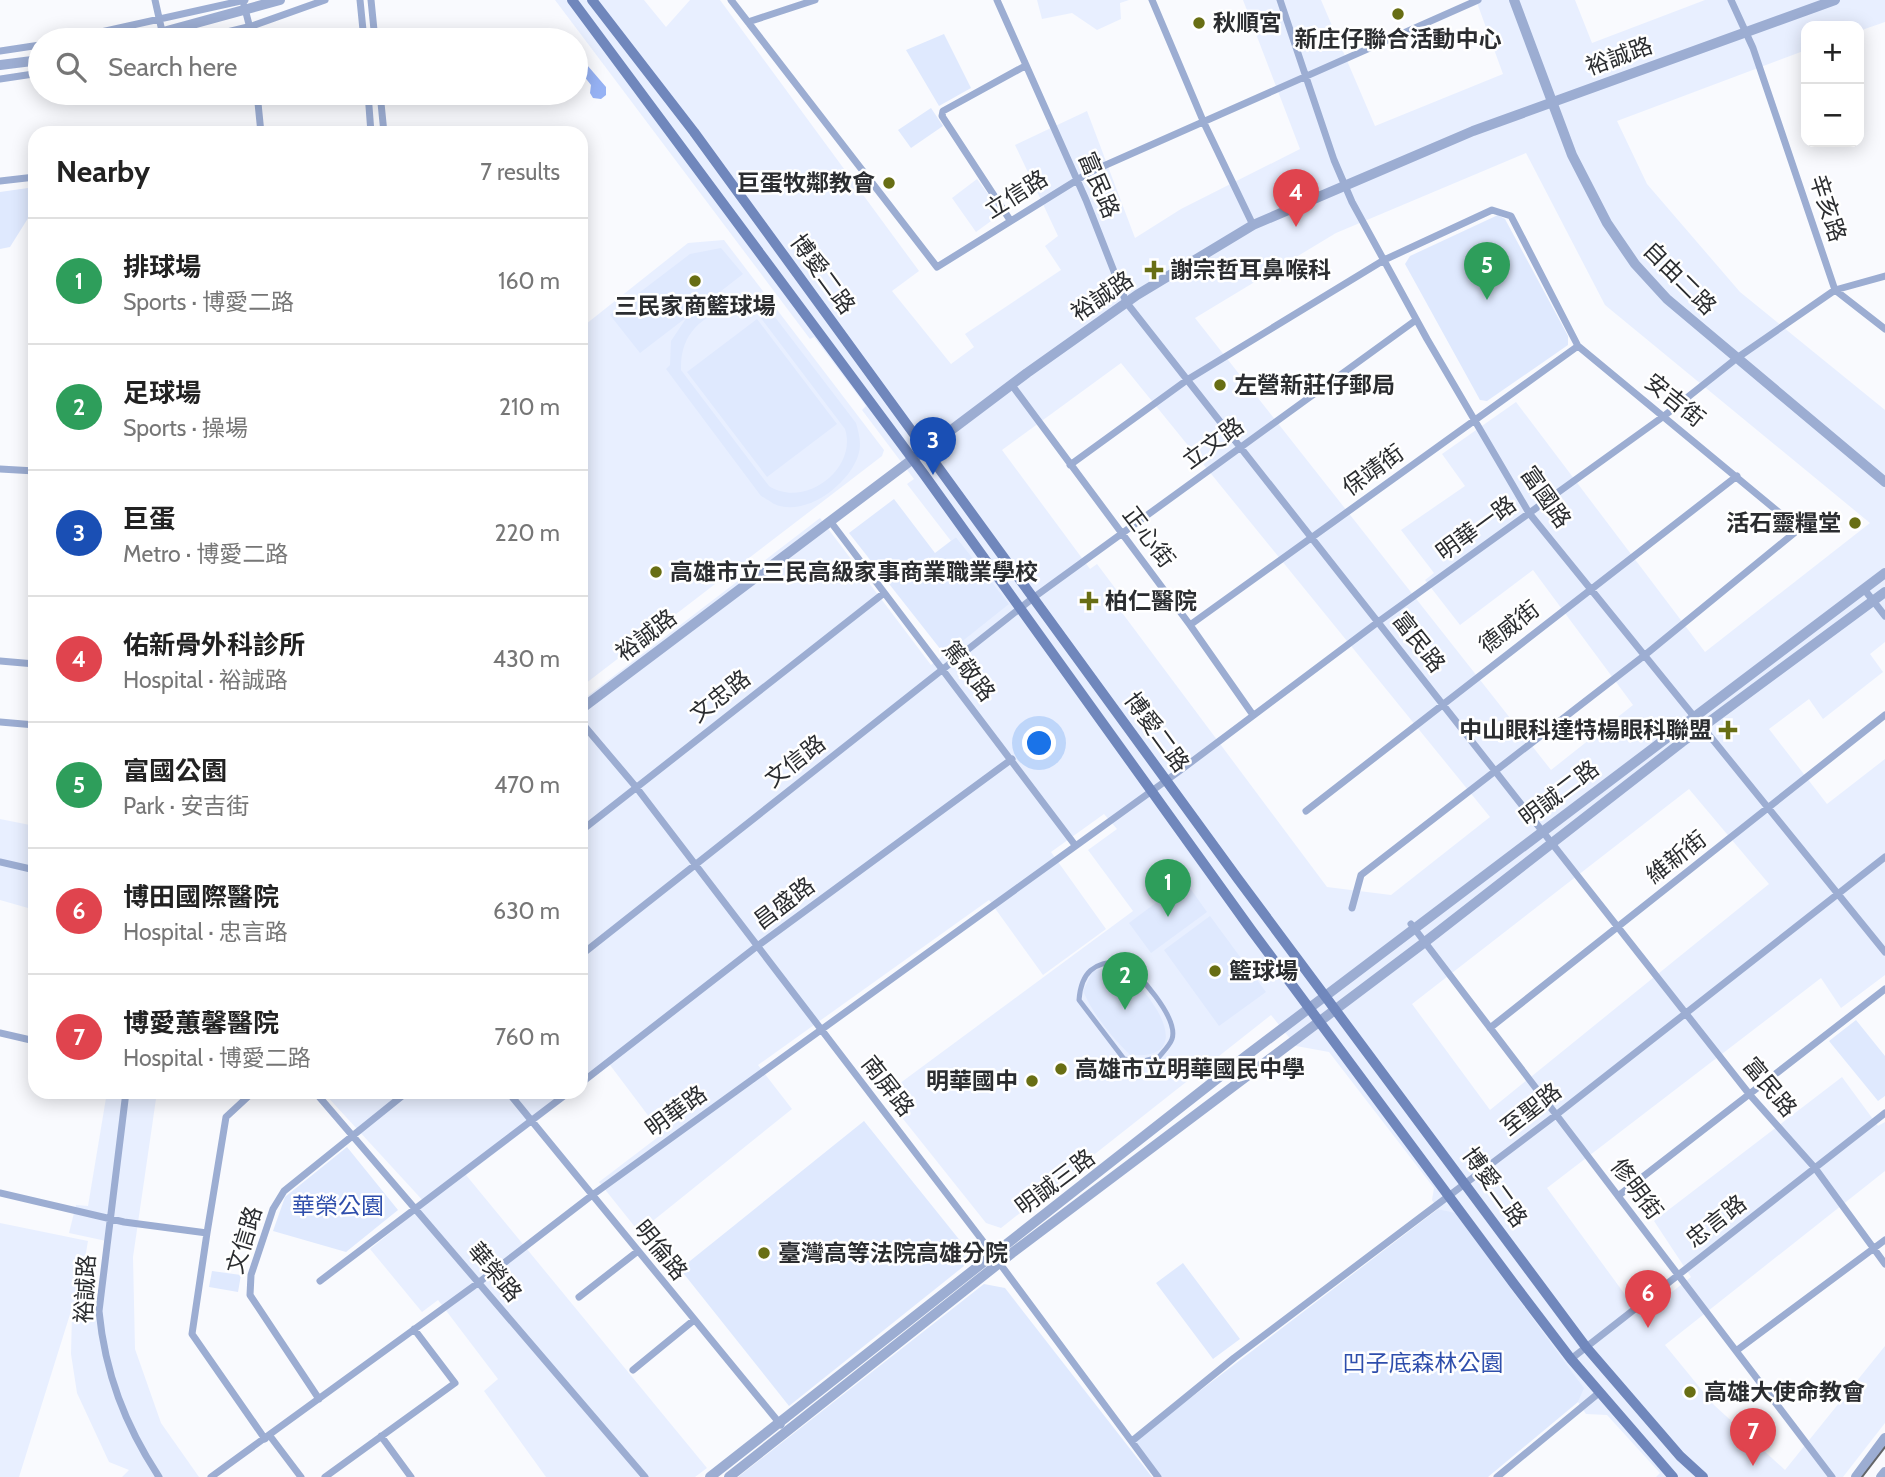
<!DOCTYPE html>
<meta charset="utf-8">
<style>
body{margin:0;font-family:Cabin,"Noto Sans TC",sans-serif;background:#f6f6f6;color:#222}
.controls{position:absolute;right:21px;top:21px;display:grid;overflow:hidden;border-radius:14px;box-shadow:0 4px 18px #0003}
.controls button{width:63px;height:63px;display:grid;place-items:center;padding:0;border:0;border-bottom:2px solid #e0e0e0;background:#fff;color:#222;font:35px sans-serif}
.you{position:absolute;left:1040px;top:744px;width:24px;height:24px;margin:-18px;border:5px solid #fff;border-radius:50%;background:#1a73e8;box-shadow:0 0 0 10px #1a73e833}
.badge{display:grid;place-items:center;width:46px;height:46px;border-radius:50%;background:#7c3aed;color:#fff;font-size:23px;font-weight:700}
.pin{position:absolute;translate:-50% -58px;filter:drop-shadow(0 2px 4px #0008)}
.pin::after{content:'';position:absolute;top:37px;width:24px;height:21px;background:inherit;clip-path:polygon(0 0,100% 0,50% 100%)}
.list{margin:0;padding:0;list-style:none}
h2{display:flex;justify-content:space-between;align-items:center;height:91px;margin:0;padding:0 28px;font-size:30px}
h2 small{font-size:23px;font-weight:400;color:#767676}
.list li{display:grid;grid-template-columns:46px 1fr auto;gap:21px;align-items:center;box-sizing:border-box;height:126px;padding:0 28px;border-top:2px solid #e0e0e0}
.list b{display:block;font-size:26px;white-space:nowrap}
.list p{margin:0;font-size:23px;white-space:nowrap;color:#767676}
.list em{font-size:23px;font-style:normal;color:#767676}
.icon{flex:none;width:38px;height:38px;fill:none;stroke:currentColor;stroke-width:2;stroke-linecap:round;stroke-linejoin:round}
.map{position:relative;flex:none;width:1885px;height:1477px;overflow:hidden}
.search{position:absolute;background:#fff;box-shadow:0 4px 18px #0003;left:28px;top:28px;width:560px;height:77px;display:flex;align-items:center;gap:18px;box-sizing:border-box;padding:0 24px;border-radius:38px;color:#767676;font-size:26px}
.panel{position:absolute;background:#fff;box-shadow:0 4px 18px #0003;left:28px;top:126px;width:560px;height:973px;border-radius:21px}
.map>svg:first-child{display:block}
.built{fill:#e8efff;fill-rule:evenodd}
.green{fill:#dfe9fe;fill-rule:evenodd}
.water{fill:#96b2f4}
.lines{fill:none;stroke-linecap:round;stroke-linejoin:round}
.pedestrian{stroke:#9cadd2;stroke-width:5}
.minor{stroke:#9cadd2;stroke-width:7}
.tertiary{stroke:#9cadd2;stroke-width:10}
.secondary{stroke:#7087bc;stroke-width:10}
.tram{stroke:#636568;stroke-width:2}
.poi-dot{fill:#686e14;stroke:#fff;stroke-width:2.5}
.labels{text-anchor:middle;stroke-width:5;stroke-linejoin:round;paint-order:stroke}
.poi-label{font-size:23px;font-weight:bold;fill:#2b2d30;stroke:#fff;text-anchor:start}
.street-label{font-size:23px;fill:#2b2d30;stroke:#fff}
.park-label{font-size:23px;fill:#2e4eac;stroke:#fff}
</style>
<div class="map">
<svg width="1885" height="1477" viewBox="0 0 1885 1477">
<rect width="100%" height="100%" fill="#f9fafe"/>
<path class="built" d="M555 0H644L666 27 690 0H720L919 271 892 291 951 364 974 347 965 334 1061 270 1045 246 1058 236 1015 145 1087 111 1135 238 1181 209 1300 149 1243 0H1321L1375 126 1503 74 1476 0H1575L1592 43 1705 0H1885V22L1859 31V26H1806V50L1617 121 1647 184 1740 292 1885 410V642L1870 654 1883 672 1823 719 1809 699 1769 729 1827 804 1885 759V975L1841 1008 1821 978 1547 1188 1637 1311 1659 1294 1663 1299 1691 1277 1654 1221 1842 1077 1878 1126 1885 1122V1171L1665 1345 1714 1405 1785 1470 1885 1346V1423L1843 1477H1656L1660 1473 1607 1415 1586 1414 1578 1402 1583 1387 1455 1214 1438 1209 1432 1200 1434 1188 1329 1052 1296 1046 1271 1015 1001 1228 986 1223 884 1095 1133 911 1088 850 1117 829 1104 814 1051 852 1106 929 1043 975 989 900 758 1065 792 1109 639 1232 599 1182 662 1134 610 1065 581 1087V701L820 518 931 665 1008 604 956 537 951 541 907 484 914 479 862 410 866 406 814 337 810 339ZM1526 153 1605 305 1870 523 1705 652 1516 402 1442 454 1465 486 1401 530 1434 573 1425 580 1460 625 1533 570 1633 705 1551 770 1195 318 1336 233ZM1121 363 1490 817 1391 895 1327 887 1120 610 1127 604 1097 564 1090 569 1002 450ZM1689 789 1769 884 1490 1110 1412 1004Z
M1037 0H1129L1120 3 1121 19 1097 30 1072 13 1042 19Z
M977 179 1002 213 976 232 952 198Z
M724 240 884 450 882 456 581 687V328L688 243Z
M0 819 35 826V910L0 900Z
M107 1092H157L133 1257 135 1349 161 1423 199 1477H122L129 1470 109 1462 77 1393 71 1354 72 1313 101 1311 111 1242 69 1233 76 1205 88 1206Z
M323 1092H575L466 1175 707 1468 695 1477H546L484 1391 498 1379 438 1300 422 1312 370 1249 426 1204Z
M0 1223 88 1241 82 1276 19 1477H0Z"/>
<path class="green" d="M944 34 971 88 939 106 906 50Z
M931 108 943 126 911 148 898 130Z
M35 187V207L10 247 0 249V192Z
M1498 215 1505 219 1568 336V345L1487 401 1480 400 1405 264 1410 256Z
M721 248 743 274 703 305C725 294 742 293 765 304L856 423C859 434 862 444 858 456 849 483 810 514 780 506 774 505 767 499 761 496L666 369 670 365 671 341 687 317 640 353 610 315 690 254ZM735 307 757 313 845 429C858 469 804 509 769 486L681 370C680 334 701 315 735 307Z
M757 319 837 424 767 477 687 372Z
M894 499 935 553 956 537 1009 604 945 655 849 533Z
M1185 881 1207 912 1151 953 1129 923Z
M1210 916 1266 992 1219 1026 1164 950Z
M1115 966C1145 982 1204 1061 1130 1055 1111 1036 1094 1016 1083 991L1093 971Z
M1856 1020 1885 1056V1096L1878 1101 1829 1041Z
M864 1121 974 1258 789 1406 680 1269Z
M347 1147 398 1210 346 1252 273 1231 285 1197Z
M1438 1209 1455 1213 1584 1388 1578 1402 1488 1477H1162L1134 1441Z
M1183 1263 1240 1339 1213 1359 1156 1283Z
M212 1271 241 1275 238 1292 209 1287Z
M984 1284 1005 1288 1152 1477H738Z"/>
<path class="water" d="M581 58 606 87V95L601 99 593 98 590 93 591 85 576 66Z"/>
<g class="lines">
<path class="pedestrian" d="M1121 961C1138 972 1179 1018 1172 1039 1170 1045 1163 1052 1159 1057L1140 1062 1124 1059 1079 1000C1081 972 1094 962 1121 961Z"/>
<path class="minor" d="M155 0 164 40
M360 0 364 40
M371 0 375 40
M731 0 937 267 1090 172 1478 0
M997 0 1086 200 1126 302 1750 1095 1815 1168 1885 1264
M1152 0 1204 123 1253 225
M1280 0 1334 160 1352 202 1427 339 1529 513 1885 952
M1731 0 1753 48 1835 290 1885 329
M244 5 253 40
M748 22 815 0
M65 40 245 0
M194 40 252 26 325 0
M0 51 40 45
M0 79 40 73
M257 93 261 133
M368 93 371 133
M380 93 384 133
M0 181 35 177
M1010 220 942 116 943 111 1025 66
M1011 384 1190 625 1253 715
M1070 465 1187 380 1384 260 1492 210 1511 216 1578 346 1799 529 1645 655 1361 875 1352 908
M0 469 35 471
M830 521 1075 845
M1864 589 1885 616
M1190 625 1578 346
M0 661 35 664
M0 722 35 725
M581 722 636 787 992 1253 1158 1477
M1306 811 1737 476
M581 831 884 593
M0 862 35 870
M1411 924 1832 1477
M581 955 1033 598 1416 320
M1490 1028 1885 715
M0 1033 35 1041
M581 1083 756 947 1012 759
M126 1092 99 1311C105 1373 125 1425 159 1477
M315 1092 645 1477
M508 1092 781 1425
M0 1193 124 1222 207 1233 192 1334 265 1439
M1618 1196 1885 989
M207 1233 226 1117 253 1092
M320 1281 569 1092
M579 1297 638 1251
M1736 1351 1885 1240
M1571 1359 1885 1113
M633 1370 694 1320
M319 1399 250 1295 251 1275 273 1209 284 1191 407 1092
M270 1436 301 1477
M381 1436 411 1477
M1132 1441 1234 1358 1556 1115 1885 857
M211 1477 478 1283 591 1196 1178 772 1378 622 1664 416 1737 358 1835 290 1885 276
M325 1477 455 1383 414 1329
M1497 1477 1600 1392"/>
<path class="tertiary" d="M1514 0 1572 155 1607 223 1635 264 1667 299 1885 482
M134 40 280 0
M0 65 40 60
M581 709 1027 373 1137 295 1253 225 1473 131 1835 0
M710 1477 1246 1056 1885 573
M729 1477 1012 1253 1425 942 1682 742 1885 592
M1856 1477 1885 1438
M1881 1477 1885 1472"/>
<path class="secondary" d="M572 0 923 473 1252 931 1514 1284 1571 1359 1673 1477
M592 0 694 132 1238 879 1586 1347 1680 1456 1703 1477"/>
<path class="tram" d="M1862 1477 1885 1447"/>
</g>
<g class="poi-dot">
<circle cx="1398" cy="14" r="7"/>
<circle cx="1199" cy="23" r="7"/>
<circle cx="889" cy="183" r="7"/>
<path d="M1150.5 259.5h7v7h7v7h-7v7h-7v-7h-7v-7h7z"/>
<circle cx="695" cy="281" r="7"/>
<circle cx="1220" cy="385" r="7"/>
<circle cx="1855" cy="523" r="7"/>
<circle cx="656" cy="572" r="7"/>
<path d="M1085.5 590.5h7v7h7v7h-7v7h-7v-7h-7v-7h7z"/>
<path d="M1724.5 719.5h7v7h7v7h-7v7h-7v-7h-7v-7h7z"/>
<circle cx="1215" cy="971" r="7"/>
<circle cx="1061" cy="1069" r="7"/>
<circle cx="1032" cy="1081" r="7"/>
<circle cx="764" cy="1253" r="7"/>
<circle cx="1690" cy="1392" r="7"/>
</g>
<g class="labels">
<g class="poi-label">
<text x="1213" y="31">秋順宮</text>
<text x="1398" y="47" text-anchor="middle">新庄仔聯合活動中心</text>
<text x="875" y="191" text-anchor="end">巨蛋牧鄰教會</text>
<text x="1170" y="278">謝宗哲耳鼻喉科</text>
<text x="695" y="314" text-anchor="middle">三民家商籃球場</text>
<text x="1234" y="393">左營新莊仔郵局</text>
<text x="1841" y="531" text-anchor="end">活石靈糧堂</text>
<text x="670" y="580">高雄市立三民高級家事商業職業學校</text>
<text x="1105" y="609">柏仁醫院</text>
<text x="1712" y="738" text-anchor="end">中山眼科達特楊眼科聯盟</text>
<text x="1229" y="979">籃球場</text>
<text x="1075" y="1077">高雄市立明華國民中學</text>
<text x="1018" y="1089" text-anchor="end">明華國中</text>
<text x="778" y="1261">臺灣高等法院高雄分院</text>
<text x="1704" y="1400">高雄大使命教會</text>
</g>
<g class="street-label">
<text transform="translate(1619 56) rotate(-20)" y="8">裕誠路</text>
<text transform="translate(1099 185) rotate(67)" y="8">富民路</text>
<text transform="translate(1016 194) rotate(-32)" y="8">立信路</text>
<text transform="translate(1828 208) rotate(72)" y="8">辛亥路</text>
<text transform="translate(823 274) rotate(54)" y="8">博愛二路</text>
<text transform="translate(1680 278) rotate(45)" y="8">自由二路</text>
<text transform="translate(1102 296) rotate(-34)" y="8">裕誠路</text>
<text transform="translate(1675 400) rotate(39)" y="8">安吉街</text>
<text transform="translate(1213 443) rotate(-36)" y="8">立文路</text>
<text transform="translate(1373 470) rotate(-36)" y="8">保靖街</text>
<text transform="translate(1546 497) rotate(55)" y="8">富國路</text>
<text transform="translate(1476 528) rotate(-36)" y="8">明華一路</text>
<text transform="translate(1149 537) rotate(53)" y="8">正心街</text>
<text transform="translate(1509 627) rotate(-38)" y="8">德威街</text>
<text transform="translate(646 635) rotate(-37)" y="8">裕誠路</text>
<text transform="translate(1419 642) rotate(52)" y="8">富民路</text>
<text transform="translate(969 671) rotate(52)" y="8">篤敬路</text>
<text transform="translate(720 696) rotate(-38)" y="8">文忠路</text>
<text transform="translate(1157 732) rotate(54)" y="8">博愛二路</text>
<text transform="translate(795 761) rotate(-38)" y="8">文信路</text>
<text transform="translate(1559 793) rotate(-37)" y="8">明誠二路</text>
<text transform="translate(1676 857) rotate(-38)" y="8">維新街</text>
<text transform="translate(784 903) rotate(-37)" y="8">昌盛路</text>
<text transform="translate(888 1086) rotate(52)" y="8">南屏路</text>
<text transform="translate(1770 1087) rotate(50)" y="8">富民路</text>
<text transform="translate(1531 1109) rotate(-38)" y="8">至聖路</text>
<text transform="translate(676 1111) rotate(-36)" y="8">明華路</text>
<text transform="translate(1055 1182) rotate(-37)" y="8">明誠三路</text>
<text transform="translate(1495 1187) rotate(54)" y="8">博愛二路</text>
<text transform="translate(1637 1189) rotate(53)" y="8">修明街</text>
<text transform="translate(1716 1221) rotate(-38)" y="8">忠言路</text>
<text transform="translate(244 1240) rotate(-73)" y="8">文信路</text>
<text transform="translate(661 1250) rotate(51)" y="8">明倫路</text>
<text transform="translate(495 1272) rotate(50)" y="8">華榮路</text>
<text transform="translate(85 1289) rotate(-87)" y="8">裕誠路</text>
</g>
<g class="park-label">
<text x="338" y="1214">華榮公園</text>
<text x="1423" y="1371">凹子底森林公園</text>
</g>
</g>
</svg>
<div class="controls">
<button>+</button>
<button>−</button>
</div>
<div class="you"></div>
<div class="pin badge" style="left:1168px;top:917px;background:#2e9e5b">1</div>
<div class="pin badge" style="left:1125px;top:1010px;background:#2e9e5b">2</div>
<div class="pin badge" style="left:933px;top:475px;background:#1a4fb4">3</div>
<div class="pin badge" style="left:1296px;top:227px;background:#e0444e">4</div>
<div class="pin badge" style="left:1487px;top:300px;background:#2e9e5b">5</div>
<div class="pin badge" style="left:1648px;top:1328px;background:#e0444e">6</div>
<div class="pin badge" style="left:1753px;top:1466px;background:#e0444e">7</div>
<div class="search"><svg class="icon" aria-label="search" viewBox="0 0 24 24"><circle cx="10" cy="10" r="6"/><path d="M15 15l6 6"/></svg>Search here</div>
<section class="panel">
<h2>Nearby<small>7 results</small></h2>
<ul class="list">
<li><span class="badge" style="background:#2e9e5b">1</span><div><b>排球場</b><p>Sports · 博愛二路</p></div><em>160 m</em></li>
<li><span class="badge" style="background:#2e9e5b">2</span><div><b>足球場</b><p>Sports · 操場</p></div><em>210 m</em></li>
<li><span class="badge" style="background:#1a4fb4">3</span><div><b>巨蛋</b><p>Metro · 博愛二路</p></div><em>220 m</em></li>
<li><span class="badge" style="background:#e0444e">4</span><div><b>佑新骨外科診所</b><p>Hospital · 裕誠路</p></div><em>430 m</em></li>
<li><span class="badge" style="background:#2e9e5b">5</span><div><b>富國公園</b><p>Park · 安吉街</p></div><em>470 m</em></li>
<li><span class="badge" style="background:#e0444e">6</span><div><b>博田國際醫院</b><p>Hospital · 忠言路</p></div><em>630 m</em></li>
<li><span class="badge" style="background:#e0444e">7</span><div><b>博愛蕙馨醫院</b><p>Hospital · 博愛二路</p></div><em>760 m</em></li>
</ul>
</section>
</div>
